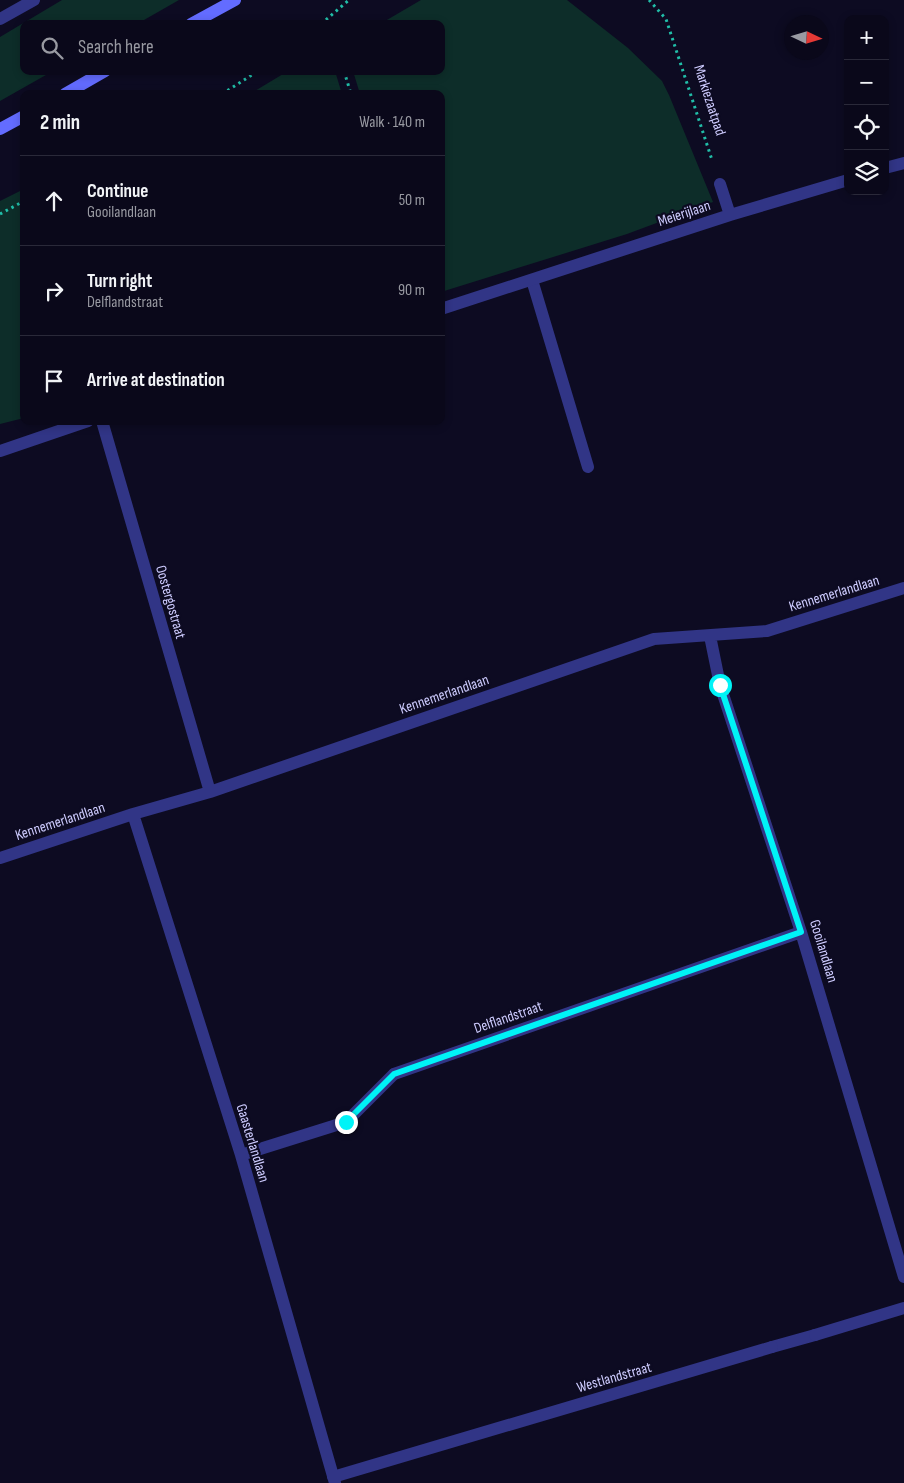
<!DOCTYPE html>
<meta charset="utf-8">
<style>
body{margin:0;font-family:"Sofia Sans Condensed",sans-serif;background:#181627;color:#f1f3f6}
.controls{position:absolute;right:15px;top:15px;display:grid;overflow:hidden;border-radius:10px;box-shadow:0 2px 8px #0003}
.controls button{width:45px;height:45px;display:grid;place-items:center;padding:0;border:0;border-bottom:1px solid #2a2939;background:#0a081a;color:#f1f3f6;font:25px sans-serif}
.compass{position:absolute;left:784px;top:15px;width:45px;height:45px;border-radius:50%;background:#0a081a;box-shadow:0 2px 8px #0003;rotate:94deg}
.stop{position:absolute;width:15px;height:15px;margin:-11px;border:4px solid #00f3f7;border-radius:50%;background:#fff}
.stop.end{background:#00f3f7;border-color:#fff;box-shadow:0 1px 5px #0008}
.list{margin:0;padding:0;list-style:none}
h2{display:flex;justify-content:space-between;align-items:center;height:65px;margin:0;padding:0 20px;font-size:21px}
h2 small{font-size:16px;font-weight:400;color:#999aa2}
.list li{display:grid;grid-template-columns:32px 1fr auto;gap:15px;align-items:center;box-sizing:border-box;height:90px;padding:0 20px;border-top:1px solid #2a2939}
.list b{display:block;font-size:19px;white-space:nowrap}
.list p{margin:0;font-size:16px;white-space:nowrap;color:#999aa2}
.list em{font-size:16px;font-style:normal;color:#999aa2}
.icon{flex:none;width:28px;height:28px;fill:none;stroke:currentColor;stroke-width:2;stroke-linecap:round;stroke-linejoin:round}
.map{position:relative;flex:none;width:904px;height:1483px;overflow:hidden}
.search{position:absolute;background:#0a081a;box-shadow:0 2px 8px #0003;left:20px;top:20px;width:425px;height:55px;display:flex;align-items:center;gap:12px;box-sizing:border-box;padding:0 18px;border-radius:10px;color:#999aa2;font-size:19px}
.panel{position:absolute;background:#0a081a;box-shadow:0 2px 8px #0003;left:20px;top:90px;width:425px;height:335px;border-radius:10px}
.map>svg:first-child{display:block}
.green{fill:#0d2d29}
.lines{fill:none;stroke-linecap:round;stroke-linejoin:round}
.path{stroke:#21bea8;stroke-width:3;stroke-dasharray:2.5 4;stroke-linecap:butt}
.service{stroke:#313586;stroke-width:12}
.pedestrian{stroke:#313586;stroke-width:12}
.minor{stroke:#313586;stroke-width:12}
.secondary{stroke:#636cff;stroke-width:12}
.route{stroke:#00f3f7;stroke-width:6}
.labels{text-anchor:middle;stroke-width:4.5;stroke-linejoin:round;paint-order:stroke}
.street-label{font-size:15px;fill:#ceccff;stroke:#0d0b22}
</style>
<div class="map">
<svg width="904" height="1483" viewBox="0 0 904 1483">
<rect width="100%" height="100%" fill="#0d0b22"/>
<path class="green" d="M62 0H179L137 24H24V71H53L0 101V37Z
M421 0H567L628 48 662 81 669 95 713 202 627 234 441 292V94H360L353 71H441V24H380Z
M288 71H335L342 94H250Z
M24 189V418L0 424V201Z"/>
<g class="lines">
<path class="path" d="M649 0 666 19 712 160
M321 24 349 0
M344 71 351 94
M222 94 258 71
M0 214 24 201"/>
<path class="service" d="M0 19 34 0
M532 280 588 467"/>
<path class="pedestrian" d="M346 1122 394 1074
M772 1347 815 1335"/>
<path class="minor" d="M885 168 904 163
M720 184 730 215
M441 309 730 215 848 180
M102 421 210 792
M0 451 88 421
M710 636 720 685 801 932 904 1277
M133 814 241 1155 335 1483
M0 858 133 814 210 792 654 639 767 631 904 588
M394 1074 801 932
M241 1155 346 1122
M815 1335 904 1308
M333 1477 772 1347"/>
<path class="secondary" d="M191 24 235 0
M65 94 105 71
M0 129 24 116"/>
</g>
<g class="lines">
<path class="route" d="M346 1122 394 1074 801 932 720 685"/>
</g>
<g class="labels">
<g class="street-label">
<text transform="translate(710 100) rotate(72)" y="5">Markiezaatpad</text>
<text transform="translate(684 213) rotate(-18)" y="5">Meierijlaan</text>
<text transform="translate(834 593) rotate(-17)" y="5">Kennemerlandlaan</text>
<text transform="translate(171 602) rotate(74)" y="5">Oostergostraat</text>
<text transform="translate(444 694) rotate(-19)" y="5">Kennemerlandlaan</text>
<text transform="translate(60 821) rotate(-18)" y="5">Kennemerlandlaan</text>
<text transform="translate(824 951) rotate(73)" y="5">Gooilandlaan</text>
<text transform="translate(508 1017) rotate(-19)" y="5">Delflandstraat</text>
<text transform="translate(253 1143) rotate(73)" y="5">Gaasterlandlaan</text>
<text transform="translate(614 1377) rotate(-16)" y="5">Westlandstraat</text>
</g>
</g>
</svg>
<div class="controls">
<button>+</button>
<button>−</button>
<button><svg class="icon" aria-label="locate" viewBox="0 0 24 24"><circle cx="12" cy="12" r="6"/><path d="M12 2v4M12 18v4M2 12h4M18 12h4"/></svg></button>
<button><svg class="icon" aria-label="layers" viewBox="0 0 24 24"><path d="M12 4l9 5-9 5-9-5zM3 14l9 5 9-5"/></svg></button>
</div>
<svg class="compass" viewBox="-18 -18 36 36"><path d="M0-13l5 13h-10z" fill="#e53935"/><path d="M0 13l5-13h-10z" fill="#999aa2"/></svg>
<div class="stop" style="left:720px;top:685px"></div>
<div class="stop end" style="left:346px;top:1122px"></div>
<div class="search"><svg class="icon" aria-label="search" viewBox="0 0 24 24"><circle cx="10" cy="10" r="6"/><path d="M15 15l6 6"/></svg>Search here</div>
<section class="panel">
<h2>2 min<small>Walk · 140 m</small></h2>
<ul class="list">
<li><svg class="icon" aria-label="ahead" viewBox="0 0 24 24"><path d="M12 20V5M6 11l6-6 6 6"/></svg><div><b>Continue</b><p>Gooilandlaan</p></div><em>50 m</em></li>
<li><svg class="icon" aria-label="right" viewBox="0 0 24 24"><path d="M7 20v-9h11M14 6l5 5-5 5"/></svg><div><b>Turn right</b><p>Delflandstraat</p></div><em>90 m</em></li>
<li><svg class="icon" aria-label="arrive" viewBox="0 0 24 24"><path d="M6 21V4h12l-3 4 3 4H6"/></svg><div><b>Arrive at destination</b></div></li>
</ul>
</section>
</div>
